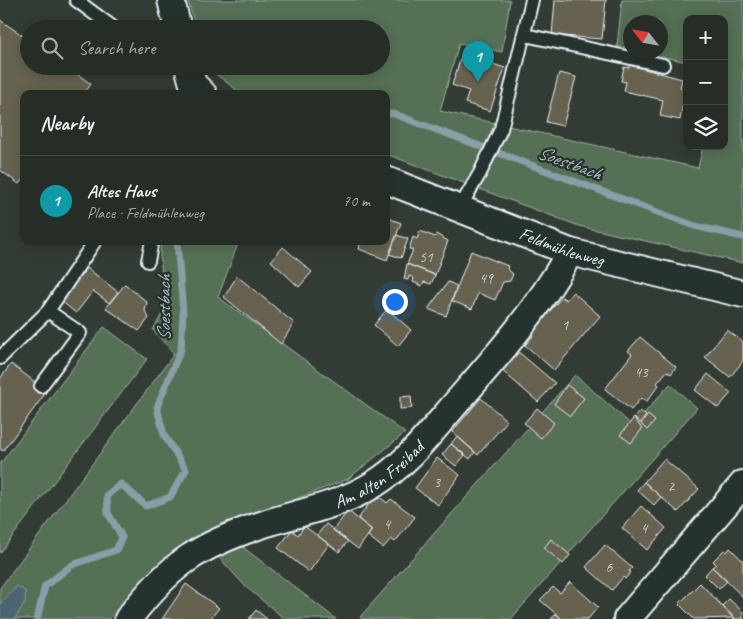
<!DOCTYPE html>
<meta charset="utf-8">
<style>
body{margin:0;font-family:Caveat,sans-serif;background:#323933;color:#f1f3f6}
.controls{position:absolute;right:15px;top:15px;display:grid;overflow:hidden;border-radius:10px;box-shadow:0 2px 12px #0003}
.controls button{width:45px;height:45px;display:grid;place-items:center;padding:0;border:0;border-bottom:1px solid #424944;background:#262d27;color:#f1f3f6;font:25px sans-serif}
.compass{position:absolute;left:623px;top:15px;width:45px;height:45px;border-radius:50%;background:#262d27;box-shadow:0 2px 12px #0003;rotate:301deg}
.you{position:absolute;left:394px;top:301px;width:18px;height:18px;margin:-12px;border:4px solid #fff;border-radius:50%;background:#1a73e8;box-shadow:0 0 0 8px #1a73e833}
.badge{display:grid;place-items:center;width:32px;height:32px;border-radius:50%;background:#ffd166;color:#fff;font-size:16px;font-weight:700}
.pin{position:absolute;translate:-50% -41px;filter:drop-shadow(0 1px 2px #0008)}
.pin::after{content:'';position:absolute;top:26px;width:18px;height:15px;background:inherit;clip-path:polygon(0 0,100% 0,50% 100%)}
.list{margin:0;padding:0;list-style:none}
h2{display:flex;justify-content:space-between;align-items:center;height:65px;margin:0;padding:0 20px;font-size:21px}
h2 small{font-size:16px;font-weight:400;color:#a4a8a7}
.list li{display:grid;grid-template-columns:32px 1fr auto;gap:15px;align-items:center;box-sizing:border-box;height:90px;padding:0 20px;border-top:1px solid #424944}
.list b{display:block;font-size:19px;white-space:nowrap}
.list p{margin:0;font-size:16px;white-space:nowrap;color:#a4a8a7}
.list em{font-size:16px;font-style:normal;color:#a4a8a7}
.icon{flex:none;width:28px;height:28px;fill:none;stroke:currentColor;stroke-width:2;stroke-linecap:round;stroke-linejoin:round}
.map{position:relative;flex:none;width:743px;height:619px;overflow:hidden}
.search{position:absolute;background:#262d27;box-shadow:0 2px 12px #0003;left:20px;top:20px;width:370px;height:55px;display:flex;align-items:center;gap:12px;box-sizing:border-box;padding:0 18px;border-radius:28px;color:#a4a8a7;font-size:19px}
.panel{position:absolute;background:#262d27;box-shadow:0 2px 12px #0003;left:20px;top:90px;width:370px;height:155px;border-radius:10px}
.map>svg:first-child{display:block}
.green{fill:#556f55;stroke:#9eb0a6}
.water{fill:#4c6671;stroke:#8a9ea7}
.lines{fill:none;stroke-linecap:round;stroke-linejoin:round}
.stream{stroke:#8a9ea7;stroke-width:7}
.building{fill:#666250;stroke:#e8f1f8}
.lane-casing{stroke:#e8f1f8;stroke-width:16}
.street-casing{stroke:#e8f1f8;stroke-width:30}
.lane{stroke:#26332d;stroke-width:12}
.street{stroke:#26332d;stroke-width:26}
.labels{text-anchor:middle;stroke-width:4.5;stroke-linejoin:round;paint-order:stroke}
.number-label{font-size:15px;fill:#c8cdce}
.street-label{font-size:18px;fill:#e8f1f8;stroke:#26332d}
.water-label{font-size:19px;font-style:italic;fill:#aab9c2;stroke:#26332d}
</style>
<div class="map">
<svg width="743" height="619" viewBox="0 0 743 619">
<rect width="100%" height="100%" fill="#333c34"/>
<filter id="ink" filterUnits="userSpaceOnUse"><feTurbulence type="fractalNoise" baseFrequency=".02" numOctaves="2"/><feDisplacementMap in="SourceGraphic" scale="10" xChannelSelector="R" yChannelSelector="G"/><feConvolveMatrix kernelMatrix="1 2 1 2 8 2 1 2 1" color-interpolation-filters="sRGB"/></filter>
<g filter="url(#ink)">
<path class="green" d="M188 0H510L502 52 459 43 440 111 698 168 703 146H724V19H687V62L645 53 660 52V22H630V49L617 46 622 0H743V263L579 226 386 154V94H242L205 66H381V29H196Z
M161 241H239L218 297 405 433 348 479 191 539 135 589 110 619H0V588L174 354 153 330 166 307 160 257Z
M104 327 147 359 0 553V464Z
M575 375 633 426 670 384 697 408 511 619H362L360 617Z
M235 541 336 619H285L246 587 214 552Z"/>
<path class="water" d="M17 586 26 592 25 602 15 619H0V604Z"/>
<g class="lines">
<path class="stream" d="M386 114H394L695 226 743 237
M37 619 45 586 72 565 116 550 122 537 108 513 107 495 121 484 146 506 170 497 186 470 164 435 157 407 181 349 183 312 177 241"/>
</g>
<path class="building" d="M555 0H606L602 39 552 35Z
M0 20 29 40V66H66L91 84 84 94H24V178L19 184 0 170Z
M462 54 505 68 490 111 465 103 469 91 452 85Z
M629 65 682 79 680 88 686 89 680 120 660 116 663 100 624 91 626 82 621 81 624 67 629 68Z
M559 73 576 77 563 126 546 122Z
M386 217 401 223 387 260 359 249 361 241H386Z
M420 231 435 237 436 234 448 241 435 275 407 264 413 250 409 249 413 237 417 239Z
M397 235 408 239 401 258 389 254Z
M283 247 312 272 299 287 271 261Z
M471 251 508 266 507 269 513 274 510 281 503 282 495 300 478 293 472 309 452 301Z
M407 264 435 275 431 284 424 282 422 286 413 282 414 278 409 276 408 280 404 279Z
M87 268 118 292 109 303 93 291 76 313 61 301Z
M237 276 294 323 281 344 224 297Z
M448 282 457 286 446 316 428 309Z
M125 284 147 302 145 311 149 318 139 331 106 308Z
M573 292 600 316 554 370 525 345 533 336 530 334 562 297 566 300Z
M387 309 411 330 398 346 374 325Z
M727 330 743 342V361L730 377 705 357Z
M640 337 676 367 671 374 667 371 657 383 659 385 647 401 641 398 631 410 605 389 632 354 628 351Z
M515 349 555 383 538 402 499 368Z
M11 364 47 391 3 451 0 449V379Z
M708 374 731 393 718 408 695 390Z
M567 385 584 398 570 416 554 404Z
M411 396 412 408 400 409V397Z
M481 398 507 421 478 455 452 432Z
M537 408 554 423 541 438 524 423Z
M640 411 646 416 640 423 634 418Z
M648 415 655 421 647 430 641 424Z
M634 418 642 429 631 443 620 435Z
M457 436 475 452 470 459 451 444Z
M451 444 465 455 456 466 442 455Z
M437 458 460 475 438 505 415 488Z
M664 459 699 489 678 512 644 482Z
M644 482 661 497 654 505 637 490Z
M376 494 387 503 391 499 415 517 395 542 391 539 383 548 368 536 372 530 358 519Z
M641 506 666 528 647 550 622 528Z
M348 511 372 530 358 549 333 530Z
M326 524 348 541 339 552 317 535Z
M304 526 329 544 309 572 278 548 292 530 298 535Z
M551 539 570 555 563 564 544 548Z
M605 545 632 568 629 571 631 572 625 579 623 577 612 590 586 567Z
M730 548 743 561V597L712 567 716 564 713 561 724 550 727 552Z
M712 567 727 581 719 589 705 575Z
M570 582 598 607 588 619H562L540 600 553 587 560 593Z
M700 583 722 606 735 618 694 619 679 604Z
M186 584 219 608 210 619H162Z
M729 599 743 612V619H734L722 606Z
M256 610 267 619H249Z
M556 614 562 619H551Z"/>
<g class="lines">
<defs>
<path id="lane" d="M76 0 115 29
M525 35 663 65
M459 209 480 173 501 129 532 0
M148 261 152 241
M0 358 48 311
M41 386 80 333 48 311 95 241"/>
<g id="street">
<path d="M171 0 178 29"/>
<path d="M188 66 193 84 203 94"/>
<path id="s1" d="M386 180 570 252 743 294"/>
<path id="s2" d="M128 619C170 564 199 545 264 524 301 512 337 506 371 486 405 466 431 432 457 402 498 355 540 307 570 252"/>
<path d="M627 619 743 484"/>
</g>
</defs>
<use href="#lane" class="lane-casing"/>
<use href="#street" class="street-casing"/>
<use href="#lane" class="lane"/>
<use href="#street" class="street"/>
</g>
</g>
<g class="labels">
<g class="number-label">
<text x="426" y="262">51</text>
<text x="486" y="283">49</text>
<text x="565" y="330">1</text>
<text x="641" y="377">43</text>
<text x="437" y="487">3</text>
<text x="671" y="491">2</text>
<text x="387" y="529">4</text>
<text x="644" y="533">4</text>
<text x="609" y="572">6</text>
</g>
<g class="street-label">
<text dy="6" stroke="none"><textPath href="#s1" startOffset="188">Feldmühlenweg</textPath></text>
<text dy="6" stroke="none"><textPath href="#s2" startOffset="296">Am alten Freibad</textPath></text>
</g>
<g class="water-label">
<text transform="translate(570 162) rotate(20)" y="7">Soestbach</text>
<text transform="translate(163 308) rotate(-90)" y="7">Soestbach</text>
</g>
</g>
</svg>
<div class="controls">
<button>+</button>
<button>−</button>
<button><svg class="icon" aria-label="layers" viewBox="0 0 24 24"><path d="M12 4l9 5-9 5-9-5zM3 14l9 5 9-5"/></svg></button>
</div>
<svg class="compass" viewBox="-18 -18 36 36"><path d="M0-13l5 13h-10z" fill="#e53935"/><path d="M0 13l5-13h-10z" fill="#a4a8a7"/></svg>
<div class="you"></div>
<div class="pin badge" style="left:478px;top:82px;background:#0f9aa8">1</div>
<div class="search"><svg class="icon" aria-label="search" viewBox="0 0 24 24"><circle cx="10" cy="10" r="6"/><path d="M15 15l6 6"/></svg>Search here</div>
<section class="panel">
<h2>Nearby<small></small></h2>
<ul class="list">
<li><span class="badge" style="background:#0f9aa8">1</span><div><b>Altes Haus</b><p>Place · Feldmühlenweg</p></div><em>70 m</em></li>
</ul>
</section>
</div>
